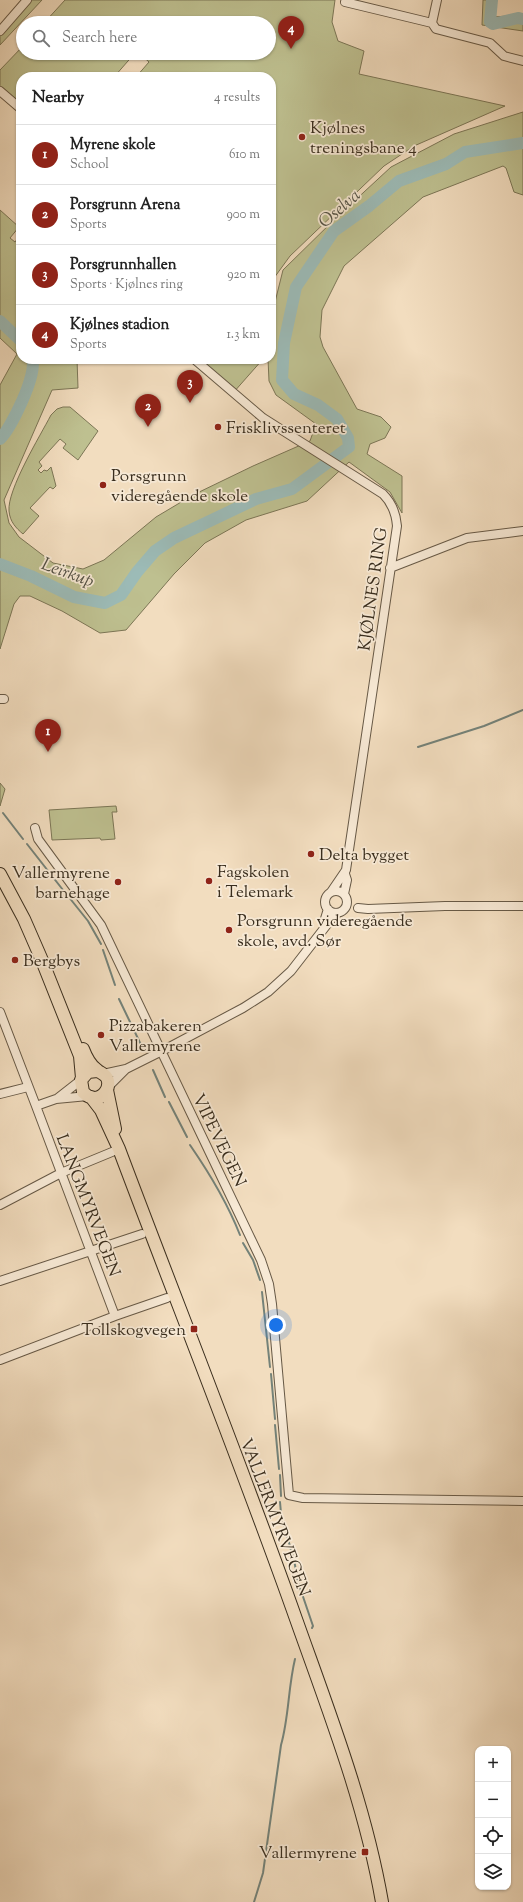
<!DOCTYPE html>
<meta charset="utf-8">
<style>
body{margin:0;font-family:"Sorts Mill Goudy",serif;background:#f6f6f6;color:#222}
.controls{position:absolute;right:12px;bottom:12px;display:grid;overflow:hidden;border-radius:8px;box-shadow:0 1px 3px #0004}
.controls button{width:36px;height:36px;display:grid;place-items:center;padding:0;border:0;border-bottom:1px solid #e0e0e0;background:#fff;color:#222;font:20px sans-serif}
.you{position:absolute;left:276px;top:1325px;width:14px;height:14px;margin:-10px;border:3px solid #fff;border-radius:50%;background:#1a73e8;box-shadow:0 0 0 6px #1a73e833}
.badge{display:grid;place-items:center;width:26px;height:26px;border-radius:50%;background:#8f2418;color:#fff;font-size:13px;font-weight:700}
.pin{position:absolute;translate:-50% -33px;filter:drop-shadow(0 1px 2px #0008)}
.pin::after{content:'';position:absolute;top:21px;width:14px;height:12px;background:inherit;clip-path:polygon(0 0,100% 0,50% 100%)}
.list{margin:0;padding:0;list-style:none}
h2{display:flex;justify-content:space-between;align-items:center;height:52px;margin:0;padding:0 16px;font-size:17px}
h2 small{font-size:13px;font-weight:400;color:#767676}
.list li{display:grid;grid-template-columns:26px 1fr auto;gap:12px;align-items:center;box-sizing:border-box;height:60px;padding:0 16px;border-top:1px solid #e0e0e0}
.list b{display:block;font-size:15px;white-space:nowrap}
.list p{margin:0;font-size:13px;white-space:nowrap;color:#767676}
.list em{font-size:13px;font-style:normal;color:#767676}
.icon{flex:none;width:22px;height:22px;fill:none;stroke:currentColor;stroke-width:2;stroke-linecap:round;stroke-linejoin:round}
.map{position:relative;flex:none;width:523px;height:1902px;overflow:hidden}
.search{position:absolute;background:#fff;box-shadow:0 1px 3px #0004;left:16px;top:16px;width:260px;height:44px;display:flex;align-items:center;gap:10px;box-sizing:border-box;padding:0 14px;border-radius:22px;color:#767676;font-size:15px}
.panel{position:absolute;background:#fff;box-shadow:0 1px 3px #0004;left:16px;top:72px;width:260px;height:292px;border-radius:16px}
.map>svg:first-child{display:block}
.green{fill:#bec090;stroke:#7c7656}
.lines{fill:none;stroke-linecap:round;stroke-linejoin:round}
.stream{stroke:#748279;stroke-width:2}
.river{stroke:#9cbbb7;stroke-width:12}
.street-casing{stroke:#675946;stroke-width:10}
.primary-casing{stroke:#392d1d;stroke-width:14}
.street{stroke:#f7e9d5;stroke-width:8}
.primary{stroke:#f2ddbf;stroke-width:12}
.poi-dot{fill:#8f2418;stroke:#f7e9d5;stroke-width:1.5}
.labels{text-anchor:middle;stroke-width:3.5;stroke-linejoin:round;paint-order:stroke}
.poi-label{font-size:17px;fill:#392d1d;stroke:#f7e9d5;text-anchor:start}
.street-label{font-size:17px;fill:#392d1d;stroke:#f7e9d5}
.water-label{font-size:18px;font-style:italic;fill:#525044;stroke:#f7e9d5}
</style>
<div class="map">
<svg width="523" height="1902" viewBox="0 0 523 1902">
<rect width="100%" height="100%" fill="#f2ddbf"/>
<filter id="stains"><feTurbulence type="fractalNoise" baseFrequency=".005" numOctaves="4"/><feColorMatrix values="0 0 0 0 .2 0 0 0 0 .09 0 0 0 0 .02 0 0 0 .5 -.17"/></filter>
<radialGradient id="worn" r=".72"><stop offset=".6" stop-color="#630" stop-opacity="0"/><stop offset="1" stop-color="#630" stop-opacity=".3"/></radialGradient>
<path class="green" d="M27 0H42L0 45V31Z
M65 0H335L332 22 338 41 364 51 359 74 505 106 414 146 384 166 290 256 274 278 271 302V77H136L149 62 139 53H269V23H44Z
M483 0H497L493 17 523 15V31L482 25Z
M23 46V53H135L114 77H21V109L0 91V70Z
M523 112V195L514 192 506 168 503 166 423 197 344 266 322 310 320 337 323 347 357 409 381 417 391 427 385 438 370 444 367 454 402 476V513L390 492 349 462 307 501 246 520 205 543 174 574 126 630 100 633 62 611 30 596H20L14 604 0 649V385L17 354 0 338V210L19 227 10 238 15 242 21 234V359H77L78 388 52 390 4 500 9 523 19 537 53 563 83 569 104 560 156 517 193 495 253 466 310 441 316 424 276 395 269 381 268 359H271V318L283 270 337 217 391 167 454 134Z
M194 359H263L233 393Z
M63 407H70L98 431 78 460 63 448 66 444 60 439 39 462 42 466 38 470 41 473 44 470 47 471 51 467 56 486 53 489 50 487 30 508 39 516 23 534C16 528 10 522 9 511 7 490 40 436 51 415L57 409Z
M0 783 5 789 0 806Z
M116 806 117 812H112L115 839 101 840 100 838 52 840 49 810Z"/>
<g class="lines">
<path class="stream" d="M0 565V564
M418 747 484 726 523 710
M3 813 23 839
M27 844 63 890
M68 896 88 921 101 944
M103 950 115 985
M119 999 143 1049
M153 1070 165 1097
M169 1102 187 1137
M190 1145C210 1174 227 1202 240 1235
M243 1243 253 1260 260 1280
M262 1292 270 1367
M271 1374 275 1419
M275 1425 279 1469
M280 1475 281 1496
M280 1502 281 1513 295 1565 297 1579 313 1626 312 1628
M254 1902 263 1873 281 1745C289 1717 288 1688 295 1659"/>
<path class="river" d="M492 0 490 22 493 24 518 18 523 19
M0 321 21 341
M0 439C11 428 38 374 32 359
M0 564 31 576 74 597 105 603 121 595 137 572 155 551 174 538 256 499 292 489 349 447 348 438 337 419 318 405 294 394 282 380 284 343 296 287 334 231 369 206 399 181 446 164 465 152 523 143"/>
<defs>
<path id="street" d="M345 2 432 23 436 29 490 43 504 56 523 61
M432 23 437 0
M0 31 27 0
M0 91 21 109
M194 359 263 418 383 494C392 503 396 513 397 526L346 870 331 892
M390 568 467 538 523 531
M0 699H4
M35 828 38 839 101 925 261 1260 269 1284 272 1304 289 1495 303 1498 523 1501
M325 902a11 11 0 1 1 22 0a11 11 0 1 1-22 0Z
M344 894 347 880 345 874
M358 908 368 909 445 906H523
M325 926 324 922 328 909
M0 1012 36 1106 56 1099 88 1096
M103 1074 126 1069 160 1052 243 1008 268 992 291 971 336 913
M108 1087 126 1069
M0 1094 28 1087
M58 1098 81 1080
M36 1106 115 1316
M0 1205 61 1173 112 1152
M0 1281 142 1234
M0 1360 115 1316 167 1298"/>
<path id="primary" d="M0 874 24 919 41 958 80 1056 82 1078
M83 1049C86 1057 90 1065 97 1070 100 1073 104 1073 107 1078 111 1087 104 1098 94 1098 89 1098 86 1095 83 1092L81 1080 88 1072 97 1071
M107 1090 115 1129
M91 1097 101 1110 119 1149C178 1306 240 1461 296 1619 329 1712 365 1804 382 1902"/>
</defs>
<use href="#street" class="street-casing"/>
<use href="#primary" class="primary-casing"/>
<use href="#street" class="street"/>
<use href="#primary" class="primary"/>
</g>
<g class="poi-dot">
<circle cx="302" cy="137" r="4"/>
<circle cx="218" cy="427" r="4"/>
<circle cx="103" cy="485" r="4"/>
<circle cx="311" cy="854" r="4"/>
<circle cx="209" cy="881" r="4"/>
<circle cx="118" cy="882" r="4"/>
<circle cx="229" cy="930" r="4"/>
<circle cx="15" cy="960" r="4"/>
<circle cx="101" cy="1035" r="4"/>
<rect x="190" y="1325" width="8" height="8" rx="2"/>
<rect x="361" y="1848" width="8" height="8" rx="2"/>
</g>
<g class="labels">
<g class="poi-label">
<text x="310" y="133">Kjølnes<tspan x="310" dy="20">treningsbane 4</tspan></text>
<text x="226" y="433">Frisklivssenteret</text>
<text x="111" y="481">Porsgrunn<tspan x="111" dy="20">videregående skole</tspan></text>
<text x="319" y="860">Delta bygget</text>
<text x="217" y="877">Fagskolen<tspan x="217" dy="20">i Telemark</tspan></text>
<text x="110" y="878" text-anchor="end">Vallermyrene<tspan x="110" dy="20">barnehage</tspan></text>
<text x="237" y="926">Porsgrunn videregående<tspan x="237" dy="20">skole, avd. Sør</tspan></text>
<text x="23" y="966">Bergbys</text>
<text x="109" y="1031">Pizzabakeren<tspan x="109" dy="20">Vallemyrene</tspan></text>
<text x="186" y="1335" text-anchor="end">Tollskogvegen</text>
<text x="357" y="1858" text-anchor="end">Vallermyrene</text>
</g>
<g class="street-label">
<text transform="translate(372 589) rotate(-82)" y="6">KJØLNES RING</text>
<text transform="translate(220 1140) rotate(64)" y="6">VIPEVEGEN</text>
<text transform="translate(89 1205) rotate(69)" y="6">LANGMYRVEGEN</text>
<text transform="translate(276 1517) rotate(69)" y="6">VALLERMYRVEGEN</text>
</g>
<g class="water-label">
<text transform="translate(339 208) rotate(-41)" y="6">Oselva</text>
<text transform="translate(68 572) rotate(20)" y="6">Leirkup</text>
</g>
</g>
<rect width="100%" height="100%" filter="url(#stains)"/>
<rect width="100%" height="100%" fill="url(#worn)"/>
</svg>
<div class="controls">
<button>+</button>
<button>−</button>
<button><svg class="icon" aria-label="locate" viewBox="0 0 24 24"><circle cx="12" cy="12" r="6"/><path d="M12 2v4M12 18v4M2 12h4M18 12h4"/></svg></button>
<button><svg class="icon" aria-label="layers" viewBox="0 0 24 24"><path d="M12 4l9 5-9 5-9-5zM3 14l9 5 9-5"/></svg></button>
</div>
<div class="you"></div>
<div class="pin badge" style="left:48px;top:752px">1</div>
<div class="pin badge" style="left:148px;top:427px">2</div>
<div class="pin badge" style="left:190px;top:403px">3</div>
<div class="pin badge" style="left:291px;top:49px">4</div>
<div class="search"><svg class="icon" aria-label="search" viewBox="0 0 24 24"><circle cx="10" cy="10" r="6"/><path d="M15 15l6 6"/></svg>Search here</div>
<section class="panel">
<h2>Nearby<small>4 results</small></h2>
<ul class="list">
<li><span class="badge">1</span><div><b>Myrene skole</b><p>School</p></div><em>610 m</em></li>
<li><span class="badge">2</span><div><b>Porsgrunn Arena</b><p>Sports</p></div><em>900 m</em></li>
<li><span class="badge">3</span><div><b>Porsgrunnhallen</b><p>Sports · Kjølnes ring</p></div><em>920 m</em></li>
<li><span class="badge">4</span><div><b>Kjølnes stadion</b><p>Sports</p></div><em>1.3 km</em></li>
</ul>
</section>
</div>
